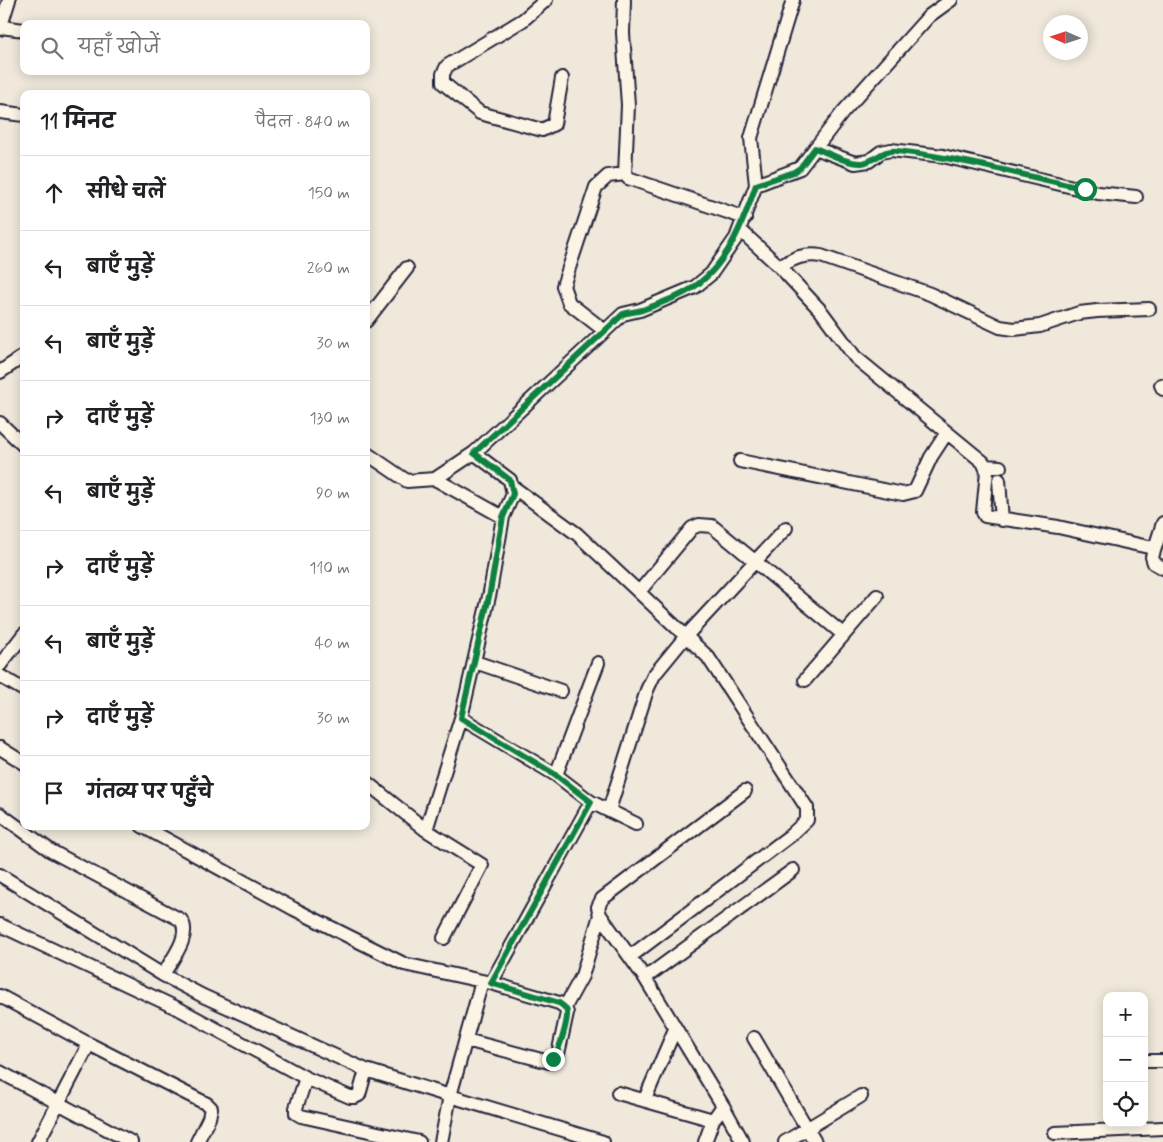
<!DOCTYPE html>
<html lang="hi">
<meta charset="utf-8">
<style>
body{margin:0;font-family:Mynerve,"Playpen Sans Deva",sans-serif;background:#f2f2f2;color:#202124}
.controls{position:absolute;right:15px;bottom:15px;display:grid;overflow:hidden;border-radius:10px;box-shadow:0 2px 12px #0003}
.controls button{width:45px;height:45px;display:grid;place-items:center;padding:0;border:0;border-bottom:1px solid #e0e0e0;background:#fff;color:#202124;font:25px sans-serif}
.compass{position:absolute;left:1043px;top:15px;width:45px;height:45px;border-radius:50%;background:#fff;box-shadow:0 2px 12px #0003;rotate:273deg}
.stop{position:absolute;width:15px;height:15px;margin:-11px;border:4px solid #0b8043;border-radius:50%;background:#fff}
.stop.end{background:#0b8043;border-color:#fff;box-shadow:0 1px 5px #0008}
.list{margin:0;padding:0;list-style:none}
h2{display:flex;justify-content:space-between;align-items:center;height:65px;margin:0;padding:0 20px;font-size:21px}
h2 small{font-size:16px;font-weight:400;color:#757577}
.list li{display:grid;grid-template-columns:32px 1fr auto;gap:15px;align-items:center;box-sizing:border-box;height:75px;padding:0 20px;border-top:1px solid #e0e0e0}
.list b{display:block;font-size:19px;white-space:nowrap}
.list em{font-size:16px;font-style:normal;color:#757577}
.icon{flex:none;width:28px;height:28px;fill:none;stroke:currentColor;stroke-width:2;stroke-linecap:round;stroke-linejoin:round}
.map{position:relative;flex:none;width:1163px;height:1142px;overflow:hidden}
.search{position:absolute;background:#fff;box-shadow:0 2px 12px #0003;left:20px;top:20px;width:350px;height:55px;display:flex;align-items:center;gap:12px;box-sizing:border-box;padding:0 18px;border-radius:10px;color:#757577;font-size:19px}
.panel{position:absolute;background:#fff;box-shadow:0 2px 12px #0003;left:20px;top:90px;width:350px;height:740px;border-radius:10px}
.map>svg:first-child{display:block}
.lines{fill:none;stroke-linecap:round;stroke-linejoin:round}
.street-casing{stroke:#22223b;stroke-width:16}
.street{stroke:#fcf5e5;stroke-width:12}
.route{stroke:#0b8043;stroke-width:6}
</style>
<div class="map">
<svg width="1163" height="1142" viewBox="0 0 1163 1142">
<rect width="100%" height="100%" fill="#efe8db"/>
<filter id="ink" filterUnits="userSpaceOnUse"><feTurbulence type="fractalNoise" baseFrequency=".02" numOctaves="2"/><feDisplacementMap in="SourceGraphic" scale="10" xChannelSelector="R" yChannelSelector="G"/><feConvolveMatrix kernelMatrix="1 2 1 2 8 2 1 2 1" color-interpolation-filters="sRGB"/></filter>
<g filter="url(#ink)">
<g class="lines">
<defs>
<path id="street" d="M546 0 523 20 447 66 443 74V83L480 113 542 130 554 124 562 78
M624 0 623 33 628 105 625 174 628 178 745 218
M1 27 24 30
M0 29 9 0
M0 112 24 115
M815 148 855 163 869 161 881 152 891 150 943 156 1098 193 1136 197
M756 185 800 168 843 112 929 16 951 0
M740 230 780 267 821 311 855 357 983 462 987 471 983 512 985 516 1058 527 1153 548
M780 267C793 258 805 253 821 256L930 294 1000 327 1014 329 1040 326 1079 313 1097 311 1149 309
M366 321 407 268
M605 331 569 303 563 286 596 187 608 176 625 174
M0 372 24 356
M1161 385 1163 389
M0 423 24 446
M366 453 407 481 435 479 474 453 623 314 640 310 695 287 711 274 736 238 756 185 751 138 793 0
M474 453 510 480 513 494 503 517 490 592 461 718 556 775 591 802 636 824
M740 461 903 494 915 491 931 457 946 434
M985 466 1000 467
M435 479 503 517
M999 480 1002 520
M513 487 577 534 708 657 807 808V820L791 835 631 956
M1163 523 1152 557 1154 563 1163 568
M639 592 692 528 699 525 712 526 844 635
M475 662 561 691
M0 665 24 634
M0 676 24 690
M805 680 877 596
M0 748 24 763
M556 775 598 663
M366 782 426 830
M609 810 647 690 654 675 686 636 786 528
M0 814 51 851 181 920C192 936 171 960 163 975
M142 826 294 909 404 964 491 983 559 1003 565 1007 567 1013 558 1054 549 1062 466 1040
M0 875 163 975 203 996 366 1070 359 1095 355 1097H350L306 1078 181 1010 0 925
M444 938 482 865 426 830 461 718
M645 978 793 870
M491 983 591 802
M0 996 89 1044 38 1142
M565 1007 582 976 600 915
M754 1038 815 1142
M89 1044 207 1104 211 1108 209 1118 197 1142
M1144 1061H1163
M366 1070 450 1096 482 981
M0 1072 131 1142
M306 1078 296 1108V1113L301 1116 419 1142
M618 1093 713 1120
M645 1099 675 1029
M723 1106 743 1142
M1055 1133 1163 1128
M441 1142 450 1096 603 1142
M705 1142 713 1120 723 1106 645 978 600 915 598 907 602 899 745 791
M785 1142 861 1096"/>
</defs>
<use href="#street" class="street-casing"/>
<use href="#street" class="street"/>
</g>
</g>
<g class="lines" filter="url(#ink)">
<path class="route" d="M553 1059C559 1052 568 1021 567 1012 566 1007 562 1005 559 1003L491 983 591 802 556 775 461 718 490 592 503 517 513 494 510 480 474 453 623 314C629 312 635 312 642 310 654 306 666 301 678 296 723 276 741 229 756 185L794 172 800 168 815 148C828 153 848 164 862 163 876 161 882 149 897 151 961 158 1022 175 1085 189"/>
</g>
</svg>
<div class="controls">
<button>+</button>
<button>−</button>
<button><svg class="icon" aria-label="locate" viewBox="0 0 24 24"><circle cx="12" cy="12" r="6"/><path d="M12 2v4M12 18v4M2 12h4M18 12h4"/></svg></button>
</div>
<svg class="compass" viewBox="-18 -18 36 36"><path d="M0-13l5 13h-10z" fill="#e53935"/><path d="M0 13l5-13h-10z" fill="#757577"/></svg>
<div class="stop" style="left:1085px;top:189px"></div>
<div class="stop end" style="left:553px;top:1059px"></div>
<div class="search"><svg class="icon" aria-label="search" viewBox="0 0 24 24"><circle cx="10" cy="10" r="6"/><path d="M15 15l6 6"/></svg>यहाँ खोजें</div>
<section class="panel">
<h2>11 मिनट<small>पैदल · 840 m</small></h2>
<ul class="list">
<li><svg class="icon" aria-label="ahead" viewBox="0 0 24 24"><path d="M12 20V5M6 11l6-6 6 6"/></svg><div><b>सीधे चलें</b></div><em>150 m</em></li>
<li><svg class="icon" aria-label="left" viewBox="0 0 24 24"><path d="M17 20v-9H6M10 6l-5 5 5 5"/></svg><div><b>बाएँ मुड़ें</b></div><em>260 m</em></li>
<li><svg class="icon" aria-label="left" viewBox="0 0 24 24"><path d="M17 20v-9H6M10 6l-5 5 5 5"/></svg><div><b>बाएँ मुड़ें</b></div><em>30 m</em></li>
<li><svg class="icon" aria-label="right" viewBox="0 0 24 24"><path d="M7 20v-9h11M14 6l5 5-5 5"/></svg><div><b>दाएँ मुड़ें</b></div><em>130 m</em></li>
<li><svg class="icon" aria-label="left" viewBox="0 0 24 24"><path d="M17 20v-9H6M10 6l-5 5 5 5"/></svg><div><b>बाएँ मुड़ें</b></div><em>90 m</em></li>
<li><svg class="icon" aria-label="right" viewBox="0 0 24 24"><path d="M7 20v-9h11M14 6l5 5-5 5"/></svg><div><b>दाएँ मुड़ें</b></div><em>110 m</em></li>
<li><svg class="icon" aria-label="left" viewBox="0 0 24 24"><path d="M17 20v-9H6M10 6l-5 5 5 5"/></svg><div><b>बाएँ मुड़ें</b></div><em>40 m</em></li>
<li><svg class="icon" aria-label="right" viewBox="0 0 24 24"><path d="M7 20v-9h11M14 6l5 5-5 5"/></svg><div><b>दाएँ मुड़ें</b></div><em>30 m</em></li>
<li><svg class="icon" aria-label="arrive" viewBox="0 0 24 24"><path d="M6 21V4h12l-3 4 3 4H6"/></svg><div><b>गंतव्य पर पहुँचे</b></div></li>
</ul>
</section>
</div>
